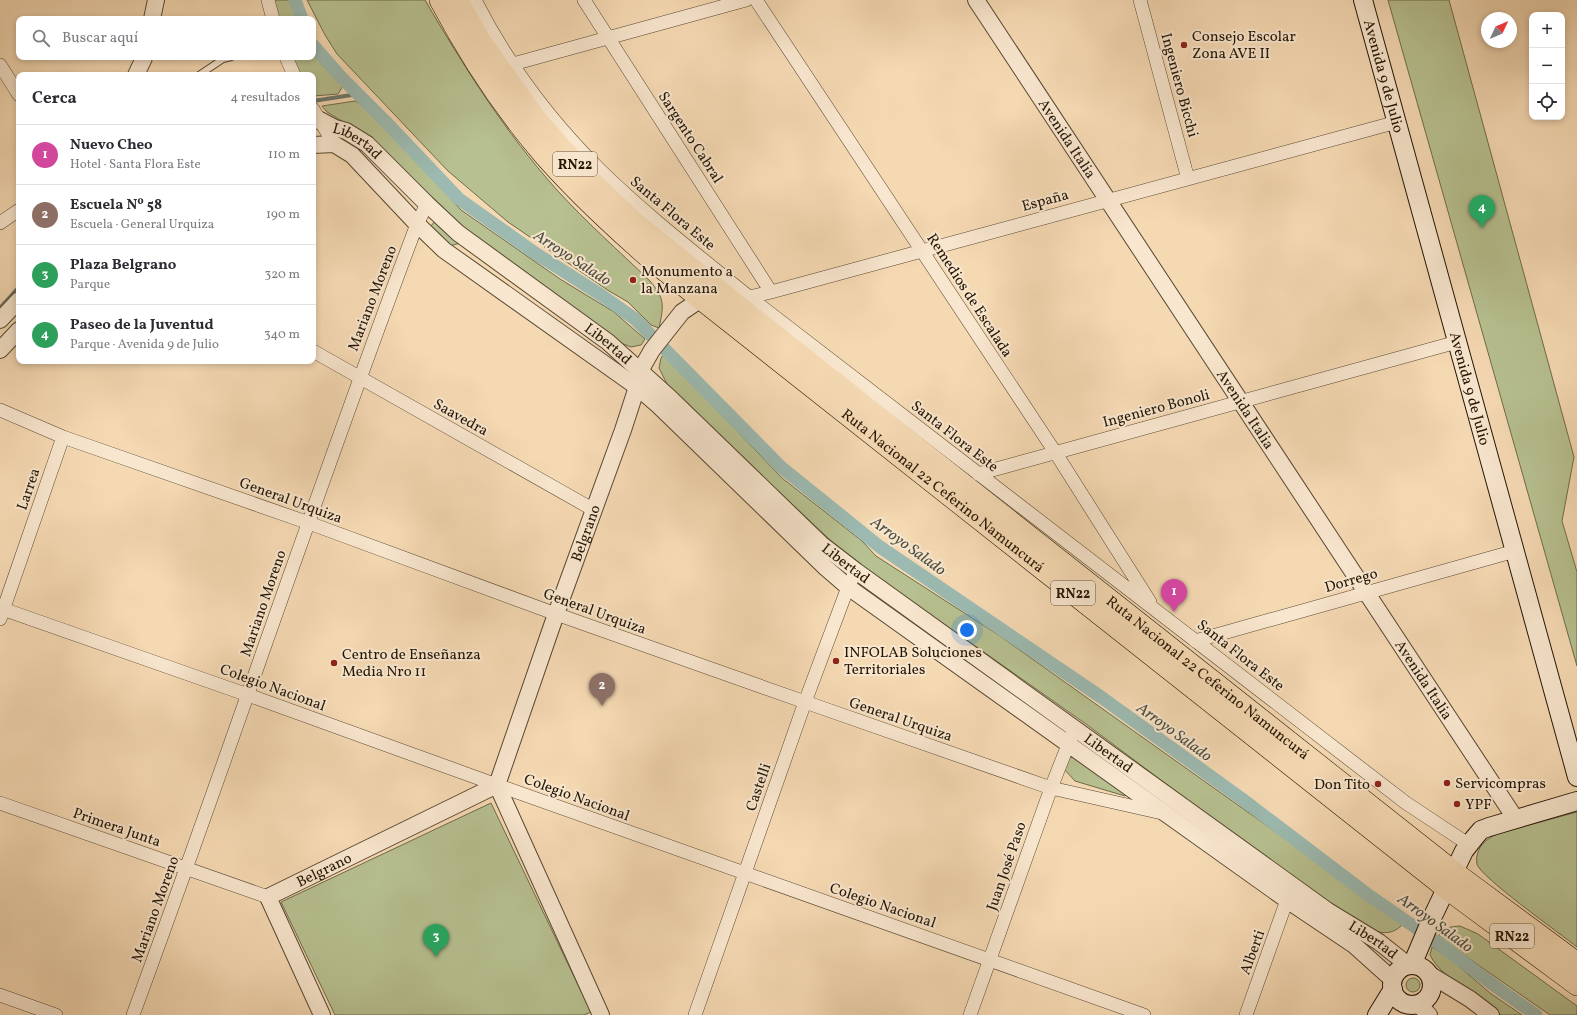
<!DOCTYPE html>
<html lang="es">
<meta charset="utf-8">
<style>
body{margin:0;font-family:Vollkorn,serif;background:#f2f2f3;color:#2b2b33}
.controls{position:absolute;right:12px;top:12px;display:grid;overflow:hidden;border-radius:8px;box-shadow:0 2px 6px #0003}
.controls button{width:36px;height:36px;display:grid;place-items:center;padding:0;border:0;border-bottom:1px solid #e1e1e2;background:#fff;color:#2b2b33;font:20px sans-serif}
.compass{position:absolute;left:1481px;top:12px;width:36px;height:36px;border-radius:50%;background:#fff;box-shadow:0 2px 6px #0003;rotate:46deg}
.you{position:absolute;left:967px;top:630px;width:14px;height:14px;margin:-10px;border:3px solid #fff;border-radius:50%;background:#1a73e8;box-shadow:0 0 0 6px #1a73e833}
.badge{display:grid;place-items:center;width:26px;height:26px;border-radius:50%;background:#8f2418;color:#fff;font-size:13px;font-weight:700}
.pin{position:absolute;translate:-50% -33px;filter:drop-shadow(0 1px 2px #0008)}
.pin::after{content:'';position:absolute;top:21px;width:14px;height:12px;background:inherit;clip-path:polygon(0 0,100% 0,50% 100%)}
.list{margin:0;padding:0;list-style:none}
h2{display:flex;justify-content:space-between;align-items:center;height:52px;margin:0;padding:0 16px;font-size:17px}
h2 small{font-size:13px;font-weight:400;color:#7c7c81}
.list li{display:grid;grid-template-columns:26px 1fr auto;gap:12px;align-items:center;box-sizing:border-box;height:60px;padding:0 16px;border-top:1px solid #e1e1e2}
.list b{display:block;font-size:15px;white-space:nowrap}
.list p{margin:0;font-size:13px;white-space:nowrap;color:#7c7c81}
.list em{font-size:13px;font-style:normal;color:#7c7c81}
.icon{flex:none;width:22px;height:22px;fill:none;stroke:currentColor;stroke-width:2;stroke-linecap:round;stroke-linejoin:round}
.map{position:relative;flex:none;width:1577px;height:1015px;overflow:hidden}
.search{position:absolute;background:#fff;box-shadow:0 2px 6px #0003;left:16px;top:16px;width:300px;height:44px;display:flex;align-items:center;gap:10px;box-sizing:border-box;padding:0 14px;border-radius:8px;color:#7c7c81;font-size:15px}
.panel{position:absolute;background:#fff;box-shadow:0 2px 6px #0003;left:16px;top:72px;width:300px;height:292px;border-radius:8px}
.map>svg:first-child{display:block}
.green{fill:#b7c090;stroke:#6e6b4a}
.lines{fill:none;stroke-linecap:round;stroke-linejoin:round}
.stream{stroke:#6c786c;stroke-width:4}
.canal{stroke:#9cbab1;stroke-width:13}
.service-casing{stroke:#584730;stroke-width:8}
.minor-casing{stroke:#584730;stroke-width:14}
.tertiary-casing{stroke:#584730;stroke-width:18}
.secondary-casing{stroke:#241604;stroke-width:20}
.trunk-casing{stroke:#241604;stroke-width:22}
.service{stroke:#f8e6ce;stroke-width:6}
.minor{stroke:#f8e6ce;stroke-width:13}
.tertiary{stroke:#f8e6ce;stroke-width:16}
.secondary{stroke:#f8e6ce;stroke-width:18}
.trunk{stroke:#f5d9b3;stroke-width:21}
.poi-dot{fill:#8f2418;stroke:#f8e6ce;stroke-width:1.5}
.labels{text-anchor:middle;stroke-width:4;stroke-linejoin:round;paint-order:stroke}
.shield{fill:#f8e6ce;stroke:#645441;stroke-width:1}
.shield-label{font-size:14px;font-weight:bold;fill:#241604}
.poi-label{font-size:15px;fill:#241604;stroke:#f8e6ce;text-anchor:start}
.street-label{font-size:15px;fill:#241604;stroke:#f8e6ce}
.water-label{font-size:16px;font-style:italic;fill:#4e4f41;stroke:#f8e6ce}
</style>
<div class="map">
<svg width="1577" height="1015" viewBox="0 0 1577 1015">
<rect width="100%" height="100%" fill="#f5d9b3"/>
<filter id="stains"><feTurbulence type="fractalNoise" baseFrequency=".005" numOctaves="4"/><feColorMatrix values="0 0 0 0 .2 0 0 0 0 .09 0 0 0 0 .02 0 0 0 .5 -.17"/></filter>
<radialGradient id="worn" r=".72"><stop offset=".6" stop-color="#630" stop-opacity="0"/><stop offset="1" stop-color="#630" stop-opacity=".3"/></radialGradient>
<path class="green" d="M273 0H291L298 19H278Z
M307 0H425C464 67 505 132 557 190 586 222 619 251 650 281 665 299 664 305 659 328L651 325 628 302 609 291 508 222 448 171 337 54 325 35Z
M1388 0H1449L1574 457 1562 521 1577 572V666Z
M313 51 322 65 343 86 338 94 314 96 313 75H300L291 57H313Z
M355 101 371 110 382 124 461 210 560 279 614 312 645 339 641 345 631 347 621 343 463 227 387 153 362 133 327 112 322 106Z
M436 220 461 243 449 246 430 227Z
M666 351 688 380 782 478 862 541 876 556 1000 636 1404 923C1389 940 1374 931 1358 923L1221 825 1086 724 847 556 669 388 659 368 661 358Z
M1074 757 1127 794 1125 796 1075 781 1064 769 1067 758Z
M491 803 591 1012 584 1015H335L281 902Z
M1577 812V947C1562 935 1479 876 1477 864 1475 855 1480 845 1487 840 1495 833 1509 831 1518 828 1538 823 1557 817 1577 812Z
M1460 926 1478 934 1577 1006V1015H1550L1438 937C1443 927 1450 927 1460 926Z
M1432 947 1448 957 1490 993 1522 1015H1501C1481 992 1444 983 1430 955Z
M1406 985a7 7 0 1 1 14 0a7 7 0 1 1-14 0Z"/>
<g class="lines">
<path class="stream" d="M313 101 358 94
M0 308 19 287"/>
<path class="canal" d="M295 0 302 19
M313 45 340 76 385 121 459 199 535 253 601 295 635 319 781 467 880 547 1101 697 1242 799 1367 894 1435 941 1495 986 1536 1015"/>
<defs>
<path id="service" d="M199 75 223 59 231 57"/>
<path id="minor" d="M268 0 273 19
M475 0C507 63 551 122 601 171 647 216 699 256 749 297L1406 803 1468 844
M584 0 771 292
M756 0 1055 452 1150 602
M1140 0 1188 179
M286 57 294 75
M513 64 746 0
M0 65 19 95
M313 109 334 144
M0 223 19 210
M744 297H749L771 292 1397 122
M313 351 594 510
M0 410 63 437 309 523 556 614 805 702 1051 788 1162 813
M978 474 1457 342
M0 608 248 695 497 785 1144 1015
M0 619 63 437
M1195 641 1515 551
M0 803 268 897
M0 995 56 1015
M133 1015C230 752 318 486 417 224L427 204
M695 1015 805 702 848 587 856 571
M970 1015 1051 788 1072 735
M1246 1015 1287 900"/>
<g id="tertiary">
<path id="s1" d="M976 0 1515 818"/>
<path d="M152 19 156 0"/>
<path d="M136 75 144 58"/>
<path id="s2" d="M313 121 320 120 335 128 346 131 367 144 427 204 458 233 608 342 670 398 821 544 856 571 1328 911 1379 942 1408 965"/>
<path d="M313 145 334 144 352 155 417 224 444 250 637 387 659 406 826 568 848 587 1287 900 1354 945 1393 980"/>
<path d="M0 320 19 300"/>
<path d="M0 350 19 330"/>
<path id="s3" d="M497 785 556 614 623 430 637 387 640 371 652 350 682 312 701 299"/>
<path d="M1429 974 1470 999 1491 1015"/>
<path d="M1418 1004 1429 1015"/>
<path id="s4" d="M322 1015 268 897 497 785 601 1015"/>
</g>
<g id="secondary">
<path id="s5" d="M1363 0 1577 777"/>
<path d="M1412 965 1431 920 1464 851 1475 837 1481 830 1489 827 1577 801"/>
<circle cx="1412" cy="985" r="20"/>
<path d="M1377 1015 1393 989"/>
</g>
<g id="trunk">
<path id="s6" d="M440 0C469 55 503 107 543 154 577 193 615 228 654 262L1446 888 1577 985"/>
<path id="s7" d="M457 0 481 42 536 119 585 175 635 223 762 325 1454 872 1577 963"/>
</g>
</defs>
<use href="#service" class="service-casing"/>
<use href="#minor" class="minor-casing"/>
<use href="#tertiary" class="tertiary-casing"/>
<use href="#secondary" class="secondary-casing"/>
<use href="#trunk" class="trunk-casing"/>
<use href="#service" class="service"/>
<use href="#minor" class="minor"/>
<use href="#tertiary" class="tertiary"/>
<use href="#secondary" class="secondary"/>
<use href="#trunk" class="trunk"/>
</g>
<g class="poi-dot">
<circle cx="1184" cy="45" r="4"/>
<circle cx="633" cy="280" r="4"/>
<circle cx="836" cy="661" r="4"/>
<circle cx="334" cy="663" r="4"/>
<circle cx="1447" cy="783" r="4"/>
<circle cx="1378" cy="784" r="4"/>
<circle cx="1457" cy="804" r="4"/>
</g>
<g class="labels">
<g class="shield">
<rect x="553" y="152" width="44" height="24" rx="3"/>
<rect x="1051" y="581" width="44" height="24" rx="3"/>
<rect x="1490" y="924" width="44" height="24" rx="3"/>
</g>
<g class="shield-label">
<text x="575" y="169">RN22</text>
<text x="1073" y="598">RN22</text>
<text x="1512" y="941">RN22</text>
</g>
<g class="poi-label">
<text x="1192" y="41">Consejo Escolar<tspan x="1192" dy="17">Zona AVE II</tspan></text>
<text x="641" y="276">Monumento a<tspan x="641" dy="17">la Manzana</tspan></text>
<text x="844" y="657">INFOLAB Soluciones<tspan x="844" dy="17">Territoriales</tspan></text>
<text x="342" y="659">Centro de Enseñanza<tspan x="342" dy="17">Media Nro 11</tspan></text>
<text x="1455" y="788">Servicompras</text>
<text x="1370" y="789" text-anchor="end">Don Tito</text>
<text x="1465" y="809">YPF</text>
</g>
<g class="street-label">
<text dy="5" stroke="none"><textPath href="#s5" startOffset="79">Avenida 9 de Julio</textPath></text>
<text transform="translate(1180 85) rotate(75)" y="5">Ingeniero Bicchi</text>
<text transform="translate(691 137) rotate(57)" y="5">Sargento Cabral</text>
<text dy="5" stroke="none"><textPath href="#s1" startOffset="166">Avenida Italia</textPath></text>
<text dy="5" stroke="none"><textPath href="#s2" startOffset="50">Libertad</textPath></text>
<text transform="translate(1045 200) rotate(-15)" y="5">España</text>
<text transform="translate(673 213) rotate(40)" y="5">Santa Flora Este</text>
<text transform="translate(970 295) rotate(57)" y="5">Remedios de Escalada</text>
<text transform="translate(372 298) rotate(-69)" y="5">Mariano Moreno</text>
<text dy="5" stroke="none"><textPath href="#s2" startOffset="374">Libertad</textPath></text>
<text dy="5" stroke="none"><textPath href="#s5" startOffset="403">Avenida 9 de Julio</textPath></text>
<text transform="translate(1156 408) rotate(-15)" y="5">Ingeniero Bonoli</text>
<text dy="5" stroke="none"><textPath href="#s1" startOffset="490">Avenida Italia</textPath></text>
<text transform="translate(461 417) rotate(29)" y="5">Saavedra</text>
<text transform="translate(955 436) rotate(38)" y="5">Santa Flora Este</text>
<text transform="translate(28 489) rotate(-71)" y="5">Larrea</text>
<text dy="5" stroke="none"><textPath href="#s6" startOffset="709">Ruta Nacional 22 Ceferino Namuncurá</textPath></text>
<text transform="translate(291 500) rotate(20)" y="5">General Urquiza</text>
<text dy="5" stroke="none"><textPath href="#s3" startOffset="267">Belgrano</textPath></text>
<text dy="5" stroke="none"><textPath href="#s2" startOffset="698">Libertad</textPath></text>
<text transform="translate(1351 580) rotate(-16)" y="5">Dorrego</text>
<text transform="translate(263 603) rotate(-71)" y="5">Mariano Moreno</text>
<text transform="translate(595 611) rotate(20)" y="5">General Urquiza</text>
<text transform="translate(1241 655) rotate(38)" y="5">Santa Flora Este</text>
<text dy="5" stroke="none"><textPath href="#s7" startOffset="1018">Ruta Nacional 22 Ceferino Namuncurá</textPath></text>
<text dy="5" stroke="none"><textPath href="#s1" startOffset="814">Avenida Italia</textPath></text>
<text transform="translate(273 687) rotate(20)" y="5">Colegio Nacional</text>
<text transform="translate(901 719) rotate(19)" y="5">General Urquiza</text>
<text dy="5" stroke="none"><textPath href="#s2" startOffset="1022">Libertad</textPath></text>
<text transform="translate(758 787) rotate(-71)" y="5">Castelli</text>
<text transform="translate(577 797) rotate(20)" y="5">Colegio Nacional</text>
<text transform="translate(117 827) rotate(19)" y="5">Primera Junta</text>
<text transform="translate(1006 866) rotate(-71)" y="5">Juan José Paso</text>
<text dy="5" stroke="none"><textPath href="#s4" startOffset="192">Belgrano</textPath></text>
<text transform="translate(883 905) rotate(19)" y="5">Colegio Nacional</text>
<text transform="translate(155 909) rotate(-70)" y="5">Mariano Moreno</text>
<text dy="5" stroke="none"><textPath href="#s2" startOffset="1346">Libertad</textPath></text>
<text transform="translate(1252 952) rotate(-70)" y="5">Alberti</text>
</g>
<g class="water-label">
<text transform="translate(573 257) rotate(33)" y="6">Arroyo Salado</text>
<text transform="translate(909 545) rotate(36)" y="6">Arroyo Salado</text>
<text transform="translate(1175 731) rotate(36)" y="6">Arroyo Salado</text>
<text transform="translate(1436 922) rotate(36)" y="6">Arroyo Salado</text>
</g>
</g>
<rect width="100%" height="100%" filter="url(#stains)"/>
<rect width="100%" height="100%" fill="url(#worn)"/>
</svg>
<div class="controls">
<button>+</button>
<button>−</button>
<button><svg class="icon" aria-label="locate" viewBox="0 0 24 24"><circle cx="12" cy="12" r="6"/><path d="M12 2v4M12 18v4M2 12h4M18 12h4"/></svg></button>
</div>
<svg class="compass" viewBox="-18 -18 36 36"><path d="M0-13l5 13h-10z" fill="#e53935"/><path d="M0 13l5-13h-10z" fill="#7c7c81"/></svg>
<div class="you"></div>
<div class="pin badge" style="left:1174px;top:612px;background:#d1479c">1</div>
<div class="pin badge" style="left:602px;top:706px;background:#8d6e63">2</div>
<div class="pin badge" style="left:436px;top:957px;background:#2e9e5b">3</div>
<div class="pin badge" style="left:1482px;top:228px;background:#2e9e5b">4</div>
<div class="search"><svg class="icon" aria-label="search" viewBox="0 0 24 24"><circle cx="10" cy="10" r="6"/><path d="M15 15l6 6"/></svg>Buscar aquí</div>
<section class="panel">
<h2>Cerca<small>4 resultados</small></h2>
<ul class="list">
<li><span class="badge" style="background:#d1479c">1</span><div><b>Nuevo Cheo</b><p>Hotel · Santa Flora Este</p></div><em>110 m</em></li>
<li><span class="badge" style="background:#8d6e63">2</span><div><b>Escuela Nº 58</b><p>Escuela · General Urquiza</p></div><em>190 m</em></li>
<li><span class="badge" style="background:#2e9e5b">3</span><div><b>Plaza Belgrano</b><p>Parque</p></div><em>320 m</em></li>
<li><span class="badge" style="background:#2e9e5b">4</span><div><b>Paseo de la Juventud</b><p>Parque · Avenida 9 de Julio</p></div><em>340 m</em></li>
</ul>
</section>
</div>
